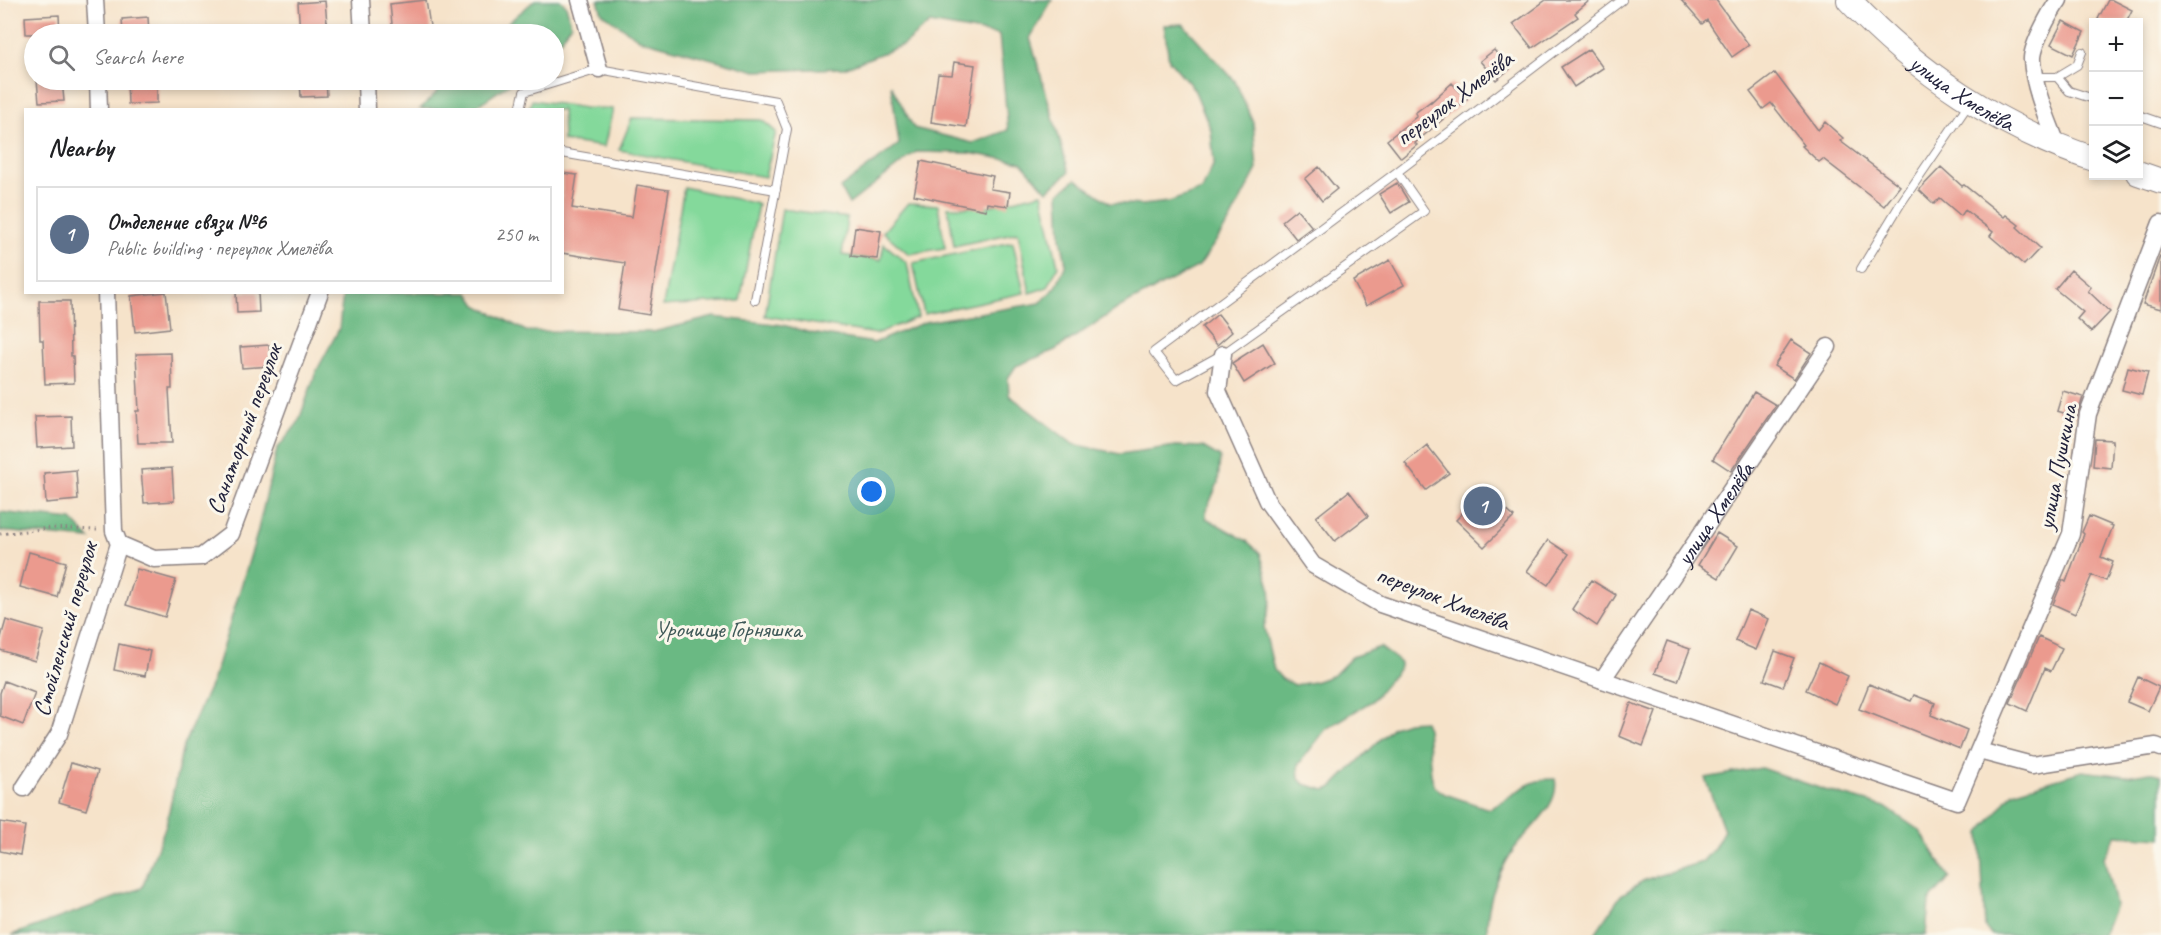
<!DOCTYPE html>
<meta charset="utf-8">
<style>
body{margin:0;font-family:Caveat,sans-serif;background:#f2f2f2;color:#202124}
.controls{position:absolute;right:18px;top:18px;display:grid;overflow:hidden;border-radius:0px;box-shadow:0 3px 9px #0003}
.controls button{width:54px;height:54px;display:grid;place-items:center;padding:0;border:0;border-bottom:2px solid #e0e0e0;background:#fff;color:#202124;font:30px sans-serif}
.you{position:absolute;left:872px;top:492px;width:21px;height:21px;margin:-15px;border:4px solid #fff;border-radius:50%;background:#1a73e8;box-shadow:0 0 0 9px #1a73e833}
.badge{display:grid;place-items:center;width:39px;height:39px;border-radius:50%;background:#1a73e8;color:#fff;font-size:20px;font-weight:700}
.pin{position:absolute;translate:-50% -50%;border:3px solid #fff;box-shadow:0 2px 6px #0006}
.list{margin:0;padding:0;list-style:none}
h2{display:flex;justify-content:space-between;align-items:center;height:78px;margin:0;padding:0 24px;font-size:26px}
h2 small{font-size:20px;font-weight:400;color:#757577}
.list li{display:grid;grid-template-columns:39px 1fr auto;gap:18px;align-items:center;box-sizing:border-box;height:96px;margin:0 12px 12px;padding:0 12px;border:2px solid #e0e0e0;border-radius:0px}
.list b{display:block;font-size:22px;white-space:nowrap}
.list p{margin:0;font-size:20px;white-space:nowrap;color:#757577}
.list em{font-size:20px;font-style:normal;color:#757577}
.icon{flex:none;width:33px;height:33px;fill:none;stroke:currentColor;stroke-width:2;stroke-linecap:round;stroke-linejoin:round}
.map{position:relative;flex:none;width:2161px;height:935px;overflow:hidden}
.search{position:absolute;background:#fff;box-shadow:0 3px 9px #0003;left:24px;top:24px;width:540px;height:66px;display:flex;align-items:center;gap:15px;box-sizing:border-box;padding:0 21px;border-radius:33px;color:#757577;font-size:22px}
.panel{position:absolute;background:#fff;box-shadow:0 3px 9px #0003;left:24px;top:108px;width:540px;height:186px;border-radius:0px}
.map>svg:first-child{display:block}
.green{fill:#84d99b;stroke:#537e6b;stroke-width:1.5}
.forest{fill:#6bb983;stroke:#466e5f;stroke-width:1.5}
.building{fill:#eb9a8e}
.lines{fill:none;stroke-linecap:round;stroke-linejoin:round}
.service-casing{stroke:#8c8282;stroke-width:10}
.minor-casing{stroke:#8c8282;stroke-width:19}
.secondary-casing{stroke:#8c8282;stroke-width:26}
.path{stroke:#8c8282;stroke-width:3;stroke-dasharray:1.5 4.5;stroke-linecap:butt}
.service{stroke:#fff;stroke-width:8}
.minor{stroke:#fff;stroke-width:16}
.secondary{stroke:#fff;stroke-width:24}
.labels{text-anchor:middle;stroke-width:6;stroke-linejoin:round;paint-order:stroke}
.street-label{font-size:24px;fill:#22223b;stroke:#fbf7ec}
.park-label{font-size:24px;fill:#3f5958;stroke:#fbf7ec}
</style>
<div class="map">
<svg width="2161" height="935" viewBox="0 0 2161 935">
<rect width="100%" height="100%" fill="#fbf7ec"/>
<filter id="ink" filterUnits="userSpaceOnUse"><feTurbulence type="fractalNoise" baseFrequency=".0167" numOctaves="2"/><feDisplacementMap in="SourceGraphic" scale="12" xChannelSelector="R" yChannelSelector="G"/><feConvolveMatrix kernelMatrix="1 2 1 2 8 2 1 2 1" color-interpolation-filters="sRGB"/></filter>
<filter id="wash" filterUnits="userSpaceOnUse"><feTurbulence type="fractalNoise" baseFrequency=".008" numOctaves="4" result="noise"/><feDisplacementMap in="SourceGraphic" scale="24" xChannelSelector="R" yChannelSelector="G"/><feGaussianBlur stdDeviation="1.35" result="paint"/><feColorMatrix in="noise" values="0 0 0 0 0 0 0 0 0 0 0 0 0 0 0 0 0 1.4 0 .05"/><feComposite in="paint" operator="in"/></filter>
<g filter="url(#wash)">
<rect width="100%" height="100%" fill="#f6e3ca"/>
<path class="green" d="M532 100 585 108 613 109 604 147 563 141 562 110 529 109Z
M632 118 762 120 776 132 765 177 619 150Z
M684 187 758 204 740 301 663 306Z
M1042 193 1058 266 1048 287 1030 293 1018 232 954 246 948 207H985Z
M908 203 938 205 945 248 909 254 883 232Z
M782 209 847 218 842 255 881 260 884 244 907 263 918 317 876 334 765 316Z
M1013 242 1024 293 924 314 913 263Z"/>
<path class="forest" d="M535 0H560L566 5 571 24 554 50V34H495Z
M598 0H1052L1030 38 1069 172 1047 191 1021 162 969 153 916 152 849 204 840 188 899 144 891 85 914 128 973 143 1008 130 999 35 930 23 903 45 844 68 756 71 639 39 602 13Z
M1183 24 1235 81 1253 122 1257 169 1229 222 1199 266 1120 307 1055 350 1016 366 1008 378 1009 395 1073 444 1120 454 1176 446 1203 447 1220 457 1218 483 1206 511V518L1247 541 1260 553 1270 587 1271 601 1264 627 1274 670 1282 679 1294 685 1314 682 1334 675 1352 657 1380 647 1400 662V667L1372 701 1326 729 1298 765 1299 779 1304 784 1325 790 1331 788 1393 727 1407 722 1424 721 1427 729 1431 774 1434 786 1445 794 1489 809C1512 798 1526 778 1555 779 1561 807 1525 831 1512 852 1496 877 1486 906 1487 935H12L142 888 166 825 183 746 213 679 257 534 277 449 298 423 316 372 339 329 343 293H469L477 305 526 331 653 332 714 317 783 325 811 333 874 343 925 322 1040 303 1056 287 1066 264 1061 237 1059 193 1076 179 1110 203 1142 205 1169 202 1202 190 1214 163 1211 130 1194 89 1169 60 1164 25Z
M449 80H515L472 109H420Z
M0 512 72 520 90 539 0 531Z
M1761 768 1825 790 1885 807 1920 831 1950 878 1929 901 1926 935H1594L1621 895 1644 880 1702 862 1714 848 1724 830 1705 778Z
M2082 771 2126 776 2150 772 2161 775V838L2116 835 2104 857 2115 905 2103 935H1992L1985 928 1980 833 2013 792Z"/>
<g id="blocks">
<path class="building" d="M426 0 431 33 393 34 390 4Z
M1546 0H1590L1575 13 1578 17 1532 48 1513 24Z
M1681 0H1716L1749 45 1732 57 1707 20 1702 24Z
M2108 0H2112L2132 10 2126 22H2105L2098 19Z
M325 1 328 34H300L298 3Z
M59 15 60 34H26L25 17Z
M148 17 149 34H123L122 19Z
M2063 21 2084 32 2073 55 2051 44Z
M1589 49 1603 68 1574 87 1561 67Z
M1494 50 1510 69 1496 80 1480 61Z
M954 62 975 65 966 127 931 122 938 74 952 75Z
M1775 73 1818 130 1825 122 1843 138 1840 141 1900 186 1884 206 1823 159 1819 162 1802 146 1804 145 1771 103 1763 109 1750 92Z
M37 80H62L64 101 39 102Z
M127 80H157V103L128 104Z
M300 80H326L327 96 301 97Z
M1452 83 1467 99 1415 143 1417 145 1401 158 1387 140 1417 116 1415 113 1431 101V102Z
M921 161 993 176 990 189 1010 192 1008 206 987 203 986 210 914 195Z
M1319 167 1337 189 1322 201 1305 179Z
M1941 167 1962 186 1964 185 2004 217 2006 215 2019 225 2017 227 2040 248 2024 265 1990 236 1993 232 1965 210 1961 216 1940 198 1934 204 1919 190Z
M562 173 577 175 572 208 632 217 637 185 669 190 649 315 618 310 625 263 562 253Z
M1397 183 1409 202 1391 213 1379 194Z
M1297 209 1312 227 1296 239 1282 221Z
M855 227 881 231 877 259 851 256Z
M2160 256H2161V309L2143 304Z
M1390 260 1404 285 1366 306 1353 281Z
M2071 270 2091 287 2088 291 2110 312 2091 332 2077 319 2083 312 2055 289Z
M166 292 170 328 135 332 131 296Z
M236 292H258L259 312 237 313Z
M39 301H70L71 356H73L74 383 45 384 43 340H40Z
M1218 314 1232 332 1217 345 1202 327Z
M1791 340 1811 353 1794 379 1774 366Z
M1263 343 1275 363 1244 383 1232 363Z
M269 345 271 366 242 368 240 347Z
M171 353 172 389H169L172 443H138L136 411H139L136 354Z
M2128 367 2148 372 2142 395 2122 390Z
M2063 391 2083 397 2077 417 2057 411Z
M1754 392 1776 405 1731 471 1713 459Z
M71 416 72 446 37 448 35 417Z
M2095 439 2113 440 2111 468 2093 466Z
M1427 445 1449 473 1426 490 1405 463Z
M172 468 174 501 144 503 141 470Z
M76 470 78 500 46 503 44 473Z
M1485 490 1514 517 1484 547 1456 520Z
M1349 491 1368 516 1335 541 1316 517Z
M2089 516 2113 526 2101 557 2113 562 2106 581 2092 575 2075 614 2053 604 2063 580 2066 582 2084 534 2082 532Z
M1717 533 1738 546 1719 578 1698 565Z
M1548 540 1569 554 1548 585 1527 571Z
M29 552 66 562 57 597 20 587Z
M137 569 176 580 165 617 126 605Z
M1591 580 1616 595 1597 626 1572 609Z
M1748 610 1769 619 1756 650 1735 641Z
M6 620 44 631 35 661 0 650V641Z
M2039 637 2062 648 2051 671 2045 668 2027 711 2010 703Z
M1667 641 1690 649 1678 681 1655 673Z
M119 644 150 651 145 676 114 670Z
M1775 651 1794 658 1783 687 1764 680Z
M1819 662 1848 676 1835 704 1806 690Z
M2138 677 2159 687 2148 711 2127 702Z
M4 681 35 693 23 725 0 716V693Z
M1869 684 1911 701 1914 695 1935 703 1931 715 1967 730 1960 749 1859 709Z
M1631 703 1656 712 1643 746 1619 736Z
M71 763 98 771 86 810 59 802Z
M0 822 25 826 20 855 0 851Z"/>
</g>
</g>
<g filter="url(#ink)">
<use href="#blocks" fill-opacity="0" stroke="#8c8282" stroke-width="1.5"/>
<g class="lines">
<defs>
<path id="service" d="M2036 77H2057L2069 91 2094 99
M2057 77 2077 65 2082 52
M520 110 524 92 599 69 776 101 787 129 755 300
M2138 115 2161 123
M562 153 776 190
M1397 172 1154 352 1176 380 1223 354 1424 211 1397 172 1622 0
M1861 269 1901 203 1970 102"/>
<g id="minor">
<path d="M95 0 97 34"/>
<path d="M361 0 363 34"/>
<path d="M580 0 599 69"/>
<path d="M98 80 99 110"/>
<path d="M366 80 367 110"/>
<path d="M2058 147C2048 120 2034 90 2032 60 2031 47 2050 12 2059 0"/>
<path d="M1223 354 1218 391 1267 501 1313 565 1380 604 1957 801 2071 534 2088 414 2161 223"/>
<path d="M119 544 154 559 201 557 231 534 320 292"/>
<path id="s1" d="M1602 680 1828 347"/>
<path d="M1979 751 2032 765 2156 746 2161 748"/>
<path d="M24 788 59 734 119 544 114 531 106 292"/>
</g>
<g id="secondary">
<path id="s2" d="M1849 0C1916 72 2000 128 2094 159"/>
<path d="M2138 173 2161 181"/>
</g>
</defs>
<use href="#service" class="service-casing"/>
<use href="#minor" class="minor-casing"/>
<use href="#secondary" class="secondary-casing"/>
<path class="path" d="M0 534 50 528 97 530"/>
<use href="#service" class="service"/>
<use href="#minor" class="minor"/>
<use href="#secondary" class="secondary"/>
</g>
</g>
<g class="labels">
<g class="street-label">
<text dy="8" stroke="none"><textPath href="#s2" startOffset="147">улица Хмелёва</textPath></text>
<text transform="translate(1454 98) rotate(-37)" y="8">переулок Хмелёва</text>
<text transform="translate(244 429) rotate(-70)" y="8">Санаторный переулок</text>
<text transform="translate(2057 467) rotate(-79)" y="8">улица Пушкина</text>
<text dy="8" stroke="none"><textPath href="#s1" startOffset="201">улица Хмелёва</textPath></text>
<text transform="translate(1443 598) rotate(21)" y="8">переулок Хмелёва</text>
<text transform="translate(65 629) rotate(-74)" y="8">Стойленский переулок</text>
</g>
<g class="park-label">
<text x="728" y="637">Урочище Горняшка</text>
</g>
</g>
</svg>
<div class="controls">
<button>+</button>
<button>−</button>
<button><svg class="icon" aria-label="layers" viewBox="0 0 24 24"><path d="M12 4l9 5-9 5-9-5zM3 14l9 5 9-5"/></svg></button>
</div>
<div class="you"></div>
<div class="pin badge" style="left:1483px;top:506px;background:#5c6f8a">1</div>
<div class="search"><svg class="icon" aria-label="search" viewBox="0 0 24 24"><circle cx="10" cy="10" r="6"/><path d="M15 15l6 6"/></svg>Search here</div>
<section class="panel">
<h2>Nearby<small></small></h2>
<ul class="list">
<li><span class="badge" style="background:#5c6f8a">1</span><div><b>Отделение связи №6</b><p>Public building · переулок Хмелёва</p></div><em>250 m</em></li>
</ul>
</section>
</div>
